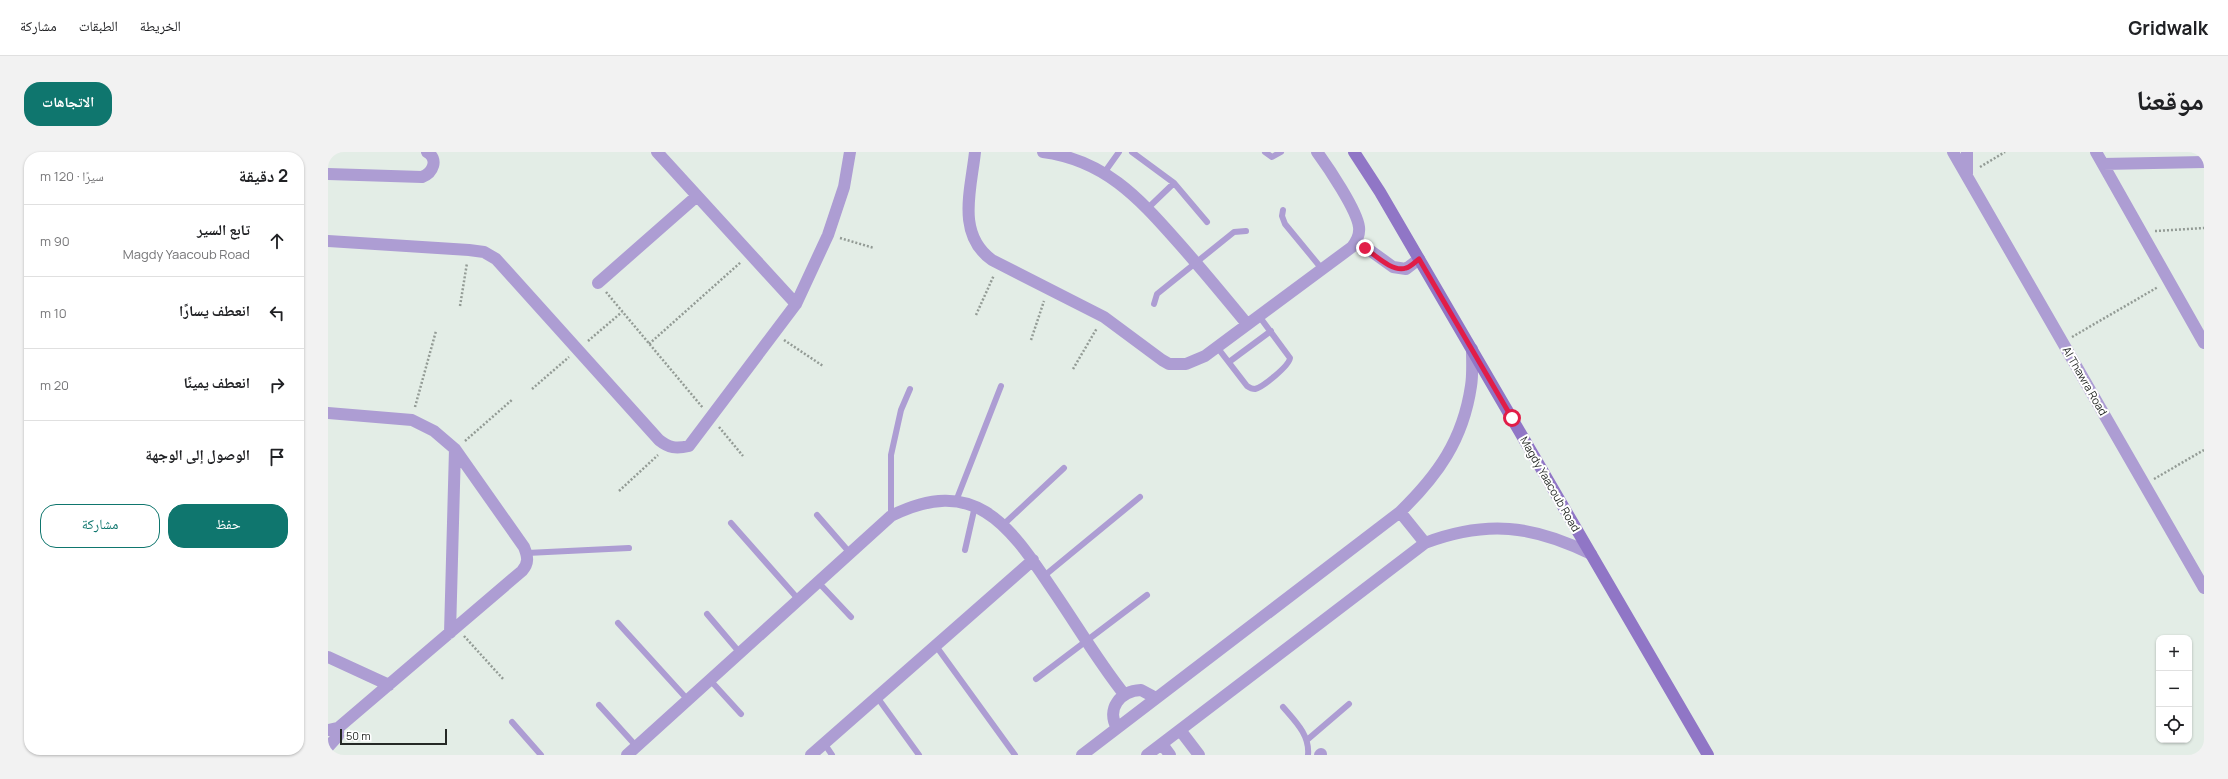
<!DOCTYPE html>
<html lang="ar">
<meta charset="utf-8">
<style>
body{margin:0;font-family:Manrope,"Noto Naskh Arabic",sans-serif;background:#f2f2f2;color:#202124;direction:rtl}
.controls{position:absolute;right:12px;bottom:12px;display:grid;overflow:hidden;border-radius:8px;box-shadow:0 1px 3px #0004}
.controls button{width:36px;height:36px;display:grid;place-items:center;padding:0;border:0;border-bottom:1px solid #e0e0e0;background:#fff;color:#202124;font:20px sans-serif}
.scale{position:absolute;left:12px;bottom:10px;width:107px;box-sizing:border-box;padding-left:4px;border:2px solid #252926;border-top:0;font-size:11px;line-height:14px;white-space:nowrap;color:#252926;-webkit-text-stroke:3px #fff;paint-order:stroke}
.stop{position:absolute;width:12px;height:12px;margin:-9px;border:3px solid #e11d48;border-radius:50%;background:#fff}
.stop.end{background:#e11d48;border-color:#fff;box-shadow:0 1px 4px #0008}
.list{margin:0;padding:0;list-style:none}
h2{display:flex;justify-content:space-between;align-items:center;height:52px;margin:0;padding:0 16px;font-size:17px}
h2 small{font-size:13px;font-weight:400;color:#757577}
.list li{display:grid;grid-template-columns:26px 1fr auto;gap:12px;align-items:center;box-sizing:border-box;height:72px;padding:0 16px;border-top:1px solid #e0e0e0}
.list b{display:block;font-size:15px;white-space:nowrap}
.list p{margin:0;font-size:13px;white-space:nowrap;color:#757577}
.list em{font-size:13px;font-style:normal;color:#757577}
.actions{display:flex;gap:8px;padding:12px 16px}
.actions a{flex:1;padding:9px 0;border:1px solid #0f766e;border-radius:16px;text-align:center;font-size:14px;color:#0f766e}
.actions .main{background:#0f766e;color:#fff}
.icon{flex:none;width:22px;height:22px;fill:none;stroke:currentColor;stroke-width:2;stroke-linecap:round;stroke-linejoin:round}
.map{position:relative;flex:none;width:1876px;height:603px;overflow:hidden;direction:ltr;border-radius:16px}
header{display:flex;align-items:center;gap:24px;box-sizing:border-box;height:56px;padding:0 20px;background:#fff;border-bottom:1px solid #e0e0e0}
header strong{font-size:19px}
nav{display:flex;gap:22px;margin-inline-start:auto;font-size:14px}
.intro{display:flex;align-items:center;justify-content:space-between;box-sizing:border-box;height:96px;padding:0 24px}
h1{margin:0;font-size:28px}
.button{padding:10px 18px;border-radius:16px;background:#0f766e;color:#fff;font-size:14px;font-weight:700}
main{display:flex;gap:24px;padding:0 24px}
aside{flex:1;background:#fff;border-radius:16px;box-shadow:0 1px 3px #0004}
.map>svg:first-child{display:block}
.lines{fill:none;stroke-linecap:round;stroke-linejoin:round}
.path{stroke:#939b95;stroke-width:2.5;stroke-dasharray:2 2;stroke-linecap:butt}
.lane{stroke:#ad9dd3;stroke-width:6}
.street{stroke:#ad9dd3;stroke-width:12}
.secondary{stroke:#9076c6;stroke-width:12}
.route{stroke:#e11d48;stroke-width:5}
.labels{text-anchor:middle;stroke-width:4;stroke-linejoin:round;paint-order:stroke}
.street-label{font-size:11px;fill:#252926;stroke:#fff}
</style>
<header>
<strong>Gridwalk</strong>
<nav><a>الخريطة</a><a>الطبقات</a><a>مشاركة</a></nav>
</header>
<div class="intro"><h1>موقعنا</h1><a class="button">الاتجاهات</a></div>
<main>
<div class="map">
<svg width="1876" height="603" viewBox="0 0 1876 603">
<rect width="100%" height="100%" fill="#e3ede6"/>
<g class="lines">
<path class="path" d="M1652 15 1677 0
M1827 79 1876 76
M512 86 546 96
M278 140 375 256
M132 154 139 111
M648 163 666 123
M1744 185 1830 135
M456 188 495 214
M703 188 716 149
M260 189 294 160
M321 192 413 110
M745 217 769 176
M204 237 241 205
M87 255 108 179
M391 275 415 304
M137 289 185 247
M1826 327 1876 298
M291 339 330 303
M136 484 176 528"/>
<path class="lane" d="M804 0 846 31 879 70
M937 0 944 5 953 0
M776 21 791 0
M820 56 846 31
M955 58 954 64 957 72 994 117
M826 152 829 142 906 80 918 79
M889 195 919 234C922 236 924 237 927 237 935 235 961 214 962 206L931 164
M901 210 943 179
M628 349 673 234
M489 363 522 401
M563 364V303L573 258 582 237
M403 371 471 448
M676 372 736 316
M637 398 647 354
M199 401 301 396
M716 424 812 345
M490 430 523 465
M379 462 412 501
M290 471 360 548
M608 494 687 603
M708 527 819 443
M382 528 413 562
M549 545 591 603
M271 553 309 595
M955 555C967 569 982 583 980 603
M184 570 213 603
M979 588 1021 552
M496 591 504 603"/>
<path class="street" d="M329 0 468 152
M647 0C643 38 628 82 664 108L776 165 834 208 841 212H858L877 204 1024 95C1029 89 1032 83 1031 75 1029 58 1000 15 989 0
M715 0C776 8 810 45 848 88 873 116 896 144 919 172
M1625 0 1876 436
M1768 0 1876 191
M1775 12 1876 10
M0 22 94 25C105 21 111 7 99 0
M1639 22V0
M0 89 141 98 156 100 168 107 331 288C341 296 348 297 361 294L468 152 500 83 516 35 522 0
M1029 89 1065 115 1078 117 1091 107
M270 131 369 44
M0 261 84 268 106 279 127 297 196 395C200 405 201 411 194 419L10 576 0 578
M1072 360 1097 391
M122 481 127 297
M0 505 61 533
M789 576C778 557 792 539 813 538L828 546
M852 578 871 603
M834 592 842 603
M0 595 10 584V576
M299 603 563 364C645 323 680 371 722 434 747 470 769 508 796 542
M483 603 705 408
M754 603 1072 360C1110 323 1135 288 1143 234 1145 222 1144 209 1144 197
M819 603 1097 391C1158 368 1205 373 1263 402
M992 603 993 602"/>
<path class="secondary" d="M1026 0 1052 40 1380 603"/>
</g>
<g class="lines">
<path class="route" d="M1037 96C1047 103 1065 121 1078 116 1083 115 1087 110 1091 107L1184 266"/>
</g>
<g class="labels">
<g class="street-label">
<text transform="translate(1757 229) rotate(60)" y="4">Al Thawra Road</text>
<text transform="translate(1222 332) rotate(60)" y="4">Magdy Yaacoub Road</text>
</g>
</g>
</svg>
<div class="controls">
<button>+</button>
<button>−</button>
<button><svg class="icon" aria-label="locate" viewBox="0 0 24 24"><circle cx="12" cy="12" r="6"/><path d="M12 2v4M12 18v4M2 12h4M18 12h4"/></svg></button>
</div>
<div class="scale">50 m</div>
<div class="stop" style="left:1184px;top:266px"></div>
<div class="stop end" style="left:1037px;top:96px"></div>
</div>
<aside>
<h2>2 دقيقة<small>سيرًا · 120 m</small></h2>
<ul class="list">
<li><svg class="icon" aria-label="ahead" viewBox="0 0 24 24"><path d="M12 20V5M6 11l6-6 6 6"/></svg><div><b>تابع السير</b><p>Magdy Yaacoub Road</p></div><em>90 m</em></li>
<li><svg class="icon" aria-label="left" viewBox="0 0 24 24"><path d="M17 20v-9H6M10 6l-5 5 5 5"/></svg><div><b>انعطف يسارًا</b></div><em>10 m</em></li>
<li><svg class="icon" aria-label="right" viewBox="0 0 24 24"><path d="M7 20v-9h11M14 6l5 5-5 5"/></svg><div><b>انعطف يمينًا</b></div><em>20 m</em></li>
<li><svg class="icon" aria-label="arrive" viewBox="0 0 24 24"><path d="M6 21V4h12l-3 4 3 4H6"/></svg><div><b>الوصول إلى الوجهة</b></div></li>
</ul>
<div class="actions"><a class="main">حفظ</a><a>مشاركة</a></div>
</aside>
</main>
